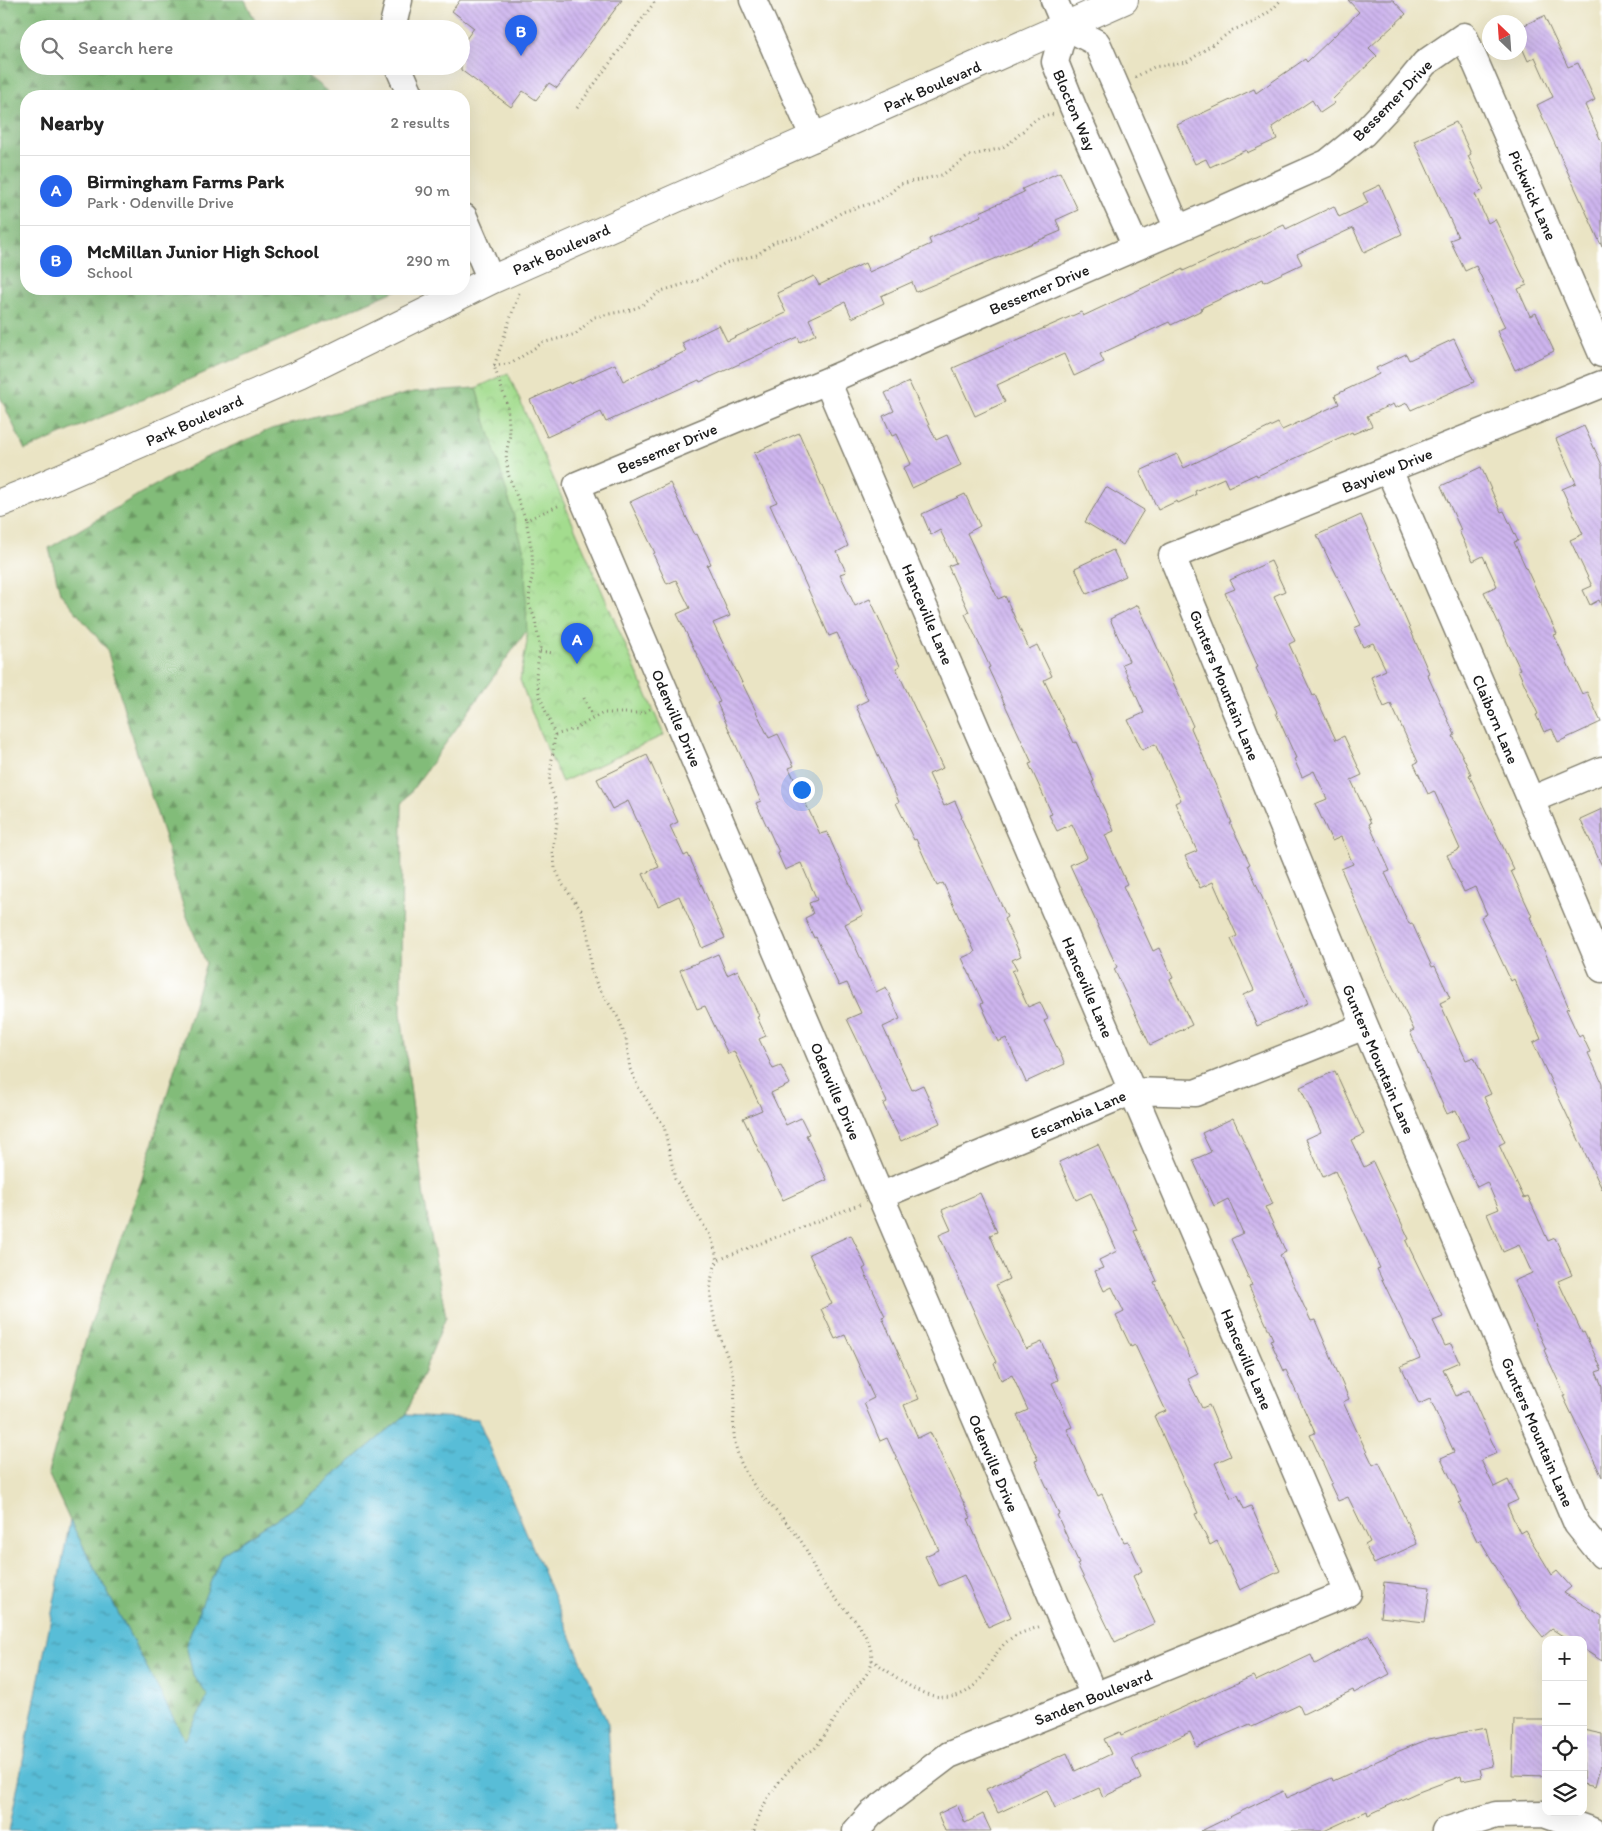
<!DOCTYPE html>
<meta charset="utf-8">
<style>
body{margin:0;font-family:Itim,sans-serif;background:#f2f2f2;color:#222}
.controls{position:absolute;right:15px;bottom:15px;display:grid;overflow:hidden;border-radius:10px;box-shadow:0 5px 20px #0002}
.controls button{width:45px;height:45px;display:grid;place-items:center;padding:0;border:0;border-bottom:1px solid #e0e0e0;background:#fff;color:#222;font:25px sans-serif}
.compass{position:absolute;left:1482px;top:15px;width:45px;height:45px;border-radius:50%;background:#fff;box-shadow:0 5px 20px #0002;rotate:335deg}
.you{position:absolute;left:801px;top:789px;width:18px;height:18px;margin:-12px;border:4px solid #fff;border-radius:50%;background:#1a73e8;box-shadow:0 0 0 8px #1a73e833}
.badge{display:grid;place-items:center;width:32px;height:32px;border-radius:50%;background:#2563eb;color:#fff;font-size:16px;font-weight:700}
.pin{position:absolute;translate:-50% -41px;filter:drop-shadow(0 1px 2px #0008)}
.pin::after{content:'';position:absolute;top:26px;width:18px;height:15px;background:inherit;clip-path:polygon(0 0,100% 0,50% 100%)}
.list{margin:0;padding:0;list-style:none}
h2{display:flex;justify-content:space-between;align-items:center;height:65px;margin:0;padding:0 20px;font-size:21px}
h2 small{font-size:16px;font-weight:400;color:#767676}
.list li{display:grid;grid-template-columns:32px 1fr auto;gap:15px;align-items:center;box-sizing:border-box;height:70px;padding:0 20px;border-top:1px solid #e0e0e0}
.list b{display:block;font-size:19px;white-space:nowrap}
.list p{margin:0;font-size:16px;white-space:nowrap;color:#767676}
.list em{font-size:16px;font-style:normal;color:#767676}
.icon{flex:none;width:28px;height:28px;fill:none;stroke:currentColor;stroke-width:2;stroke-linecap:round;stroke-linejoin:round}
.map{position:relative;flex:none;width:1602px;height:1831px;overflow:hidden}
.search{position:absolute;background:#fff;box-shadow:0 5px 20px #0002;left:20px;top:20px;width:450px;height:55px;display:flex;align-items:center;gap:12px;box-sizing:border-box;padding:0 18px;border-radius:28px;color:#767676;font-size:19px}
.panel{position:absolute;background:#fff;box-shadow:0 5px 20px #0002;left:20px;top:90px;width:450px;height:205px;border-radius:20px}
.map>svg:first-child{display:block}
.forest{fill:url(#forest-firs);stroke:#4f6c4a}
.park{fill:url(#park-crowns);stroke:#607c55}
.water{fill:url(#water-ripples);stroke:#3a6c7a}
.building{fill:url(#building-back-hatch)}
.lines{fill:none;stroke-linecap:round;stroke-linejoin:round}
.minor-casing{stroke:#838070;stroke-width:29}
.major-casing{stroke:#838070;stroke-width:30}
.path{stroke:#838070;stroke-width:3;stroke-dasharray:1 4;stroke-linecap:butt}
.minor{stroke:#fff;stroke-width:26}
.major{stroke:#fff;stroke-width:28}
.labels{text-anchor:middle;stroke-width:5;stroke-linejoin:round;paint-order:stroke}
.street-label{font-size:16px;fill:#1c1c1c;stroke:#fff}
</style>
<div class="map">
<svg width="1602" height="1831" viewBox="0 0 1602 1831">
<defs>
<pattern id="forest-firs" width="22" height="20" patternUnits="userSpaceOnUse" patternTransform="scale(1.25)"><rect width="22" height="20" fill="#82bc79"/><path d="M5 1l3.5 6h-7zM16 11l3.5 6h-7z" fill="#6a9862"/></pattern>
<pattern id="park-crowns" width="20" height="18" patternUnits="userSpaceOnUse" patternTransform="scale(1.25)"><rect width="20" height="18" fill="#a3dc8e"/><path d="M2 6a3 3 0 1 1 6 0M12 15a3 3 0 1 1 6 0" fill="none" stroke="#8cbc7a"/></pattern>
<pattern id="water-ripples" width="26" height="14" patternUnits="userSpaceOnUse" patternTransform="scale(1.25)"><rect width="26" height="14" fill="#58bdd7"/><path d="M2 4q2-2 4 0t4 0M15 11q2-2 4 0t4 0" fill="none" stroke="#4899ae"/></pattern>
<pattern id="building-back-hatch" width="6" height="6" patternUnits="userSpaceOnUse" patternTransform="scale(1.25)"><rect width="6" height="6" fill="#ceb5ee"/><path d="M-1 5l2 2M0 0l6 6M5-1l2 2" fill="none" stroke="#b09bcc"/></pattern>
</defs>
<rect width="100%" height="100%" fill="#fff"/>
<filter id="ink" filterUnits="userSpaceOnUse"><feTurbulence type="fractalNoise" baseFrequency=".02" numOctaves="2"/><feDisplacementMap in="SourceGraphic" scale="10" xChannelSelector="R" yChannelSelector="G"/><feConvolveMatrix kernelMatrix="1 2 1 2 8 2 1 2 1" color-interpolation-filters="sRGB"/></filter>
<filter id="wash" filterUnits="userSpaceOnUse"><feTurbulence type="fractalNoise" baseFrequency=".0096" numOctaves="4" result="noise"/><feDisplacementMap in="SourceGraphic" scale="20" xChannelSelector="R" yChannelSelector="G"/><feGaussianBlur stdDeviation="1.12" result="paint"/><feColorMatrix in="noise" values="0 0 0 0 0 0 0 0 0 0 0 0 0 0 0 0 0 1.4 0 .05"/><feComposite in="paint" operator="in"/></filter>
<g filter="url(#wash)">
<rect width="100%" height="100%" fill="#eae4c4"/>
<path class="forest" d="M0 0H245L259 29H29V66H295L328 92 330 96H26V289H399L25 450 0 396Z
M476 388 533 574 535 619 402 804 401 1013 424 1198 446 1317 406 1415 302 1502 221 1555 193 1675 209 1696 185 1741 70 1521 48 1473 89 1329 142 1179 206 963 186 914 173 874 165 838 133 741 107 649 60 593 49 548 141 493 205 458 271 429 413 392Z"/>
<path class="park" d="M508 373 664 735 562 782 539 731 520 680 527 642 525 554 476 388Z"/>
<path class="water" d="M406 1415 478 1419 608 1724 614 1831H9L70 1521 185 1740 208 1696 193 1675 186 1645 221 1555 302 1502Z"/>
<g id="blocks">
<path class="building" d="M460 0H622L557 88 549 83 536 100 523 91 511 107 461 70V46L474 28 452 11Z
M1348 0H1393L1406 14 1369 48 1377 56 1332 100 1335 103 1320 113 1312 100 1272 127 1277 139 1247 153 1246 150 1210 167 1206 159 1195 164 1177 125 1254 89 1256 93 1305 59 1307 62 1359 12Z
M1544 16 1568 67 1578 63 1595 100 1585 105 1602 143V247L1537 105 1553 97 1535 57 1528 61 1520 43V27Z
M1456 122 1471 154 1468 156 1484 190 1475 194 1488 223 1495 219 1527 285 1518 289 1530 316 1536 313 1554 351 1515 370 1497 331 1505 327 1476 266 1465 271 1450 240 1458 237 1414 141Z
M1060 172 1078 210 1056 220 1061 231 916 292 912 282 881 296 884 303 852 318 845 302 809 319 816 334 800 342 798 337 700 382 699 380 606 422 601 412 547 437 530 400 569 382 570 384 615 364 623 381 686 351 682 343 719 325 727 341 786 313 777 293 814 276 819 285 865 263 869 272 931 244 929 239 981 216 980 212 1024 192 1022 189Z
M1380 185 1402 234 1364 252 1353 228 1297 254 1302 264 1264 282 1263 279 1201 308 1202 310 1171 325 1169 322 1100 354 1104 362 1074 376 1064 354 997 385 1005 402 975 416 953 368 1081 312 1083 316 1183 269V271L1284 225 1286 229 1334 206 1339 217 1368 203 1363 193Z
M1454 339 1474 382 1411 410 1407 403 1395 408 1393 404 1367 416 1372 426 1353 434 1352 432 1257 476 1256 474 1228 487 1224 478 1195 491 1196 495 1178 503 1177 501 1158 510 1140 471 1177 454 1184 468 1278 423 1282 430 1339 404 1335 395 1379 374 1376 368 1406 354 1409 360Z
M909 382 936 440 947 435 961 465 912 488 903 468 911 464 897 434 892 436 883 416 894 411 885 393Z
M1584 426 1602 465V607L1599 600 1590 605 1583 590 1592 586 1570 540 1583 534 1562 489 1576 483 1556 439Z
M799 433 848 546 837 552 846 572 840 574 855 606 870 599 877 614 900 666 896 668 943 768 929 774 944 806 955 801 962 817 961 818 1007 917 1004 919 1021 956 1012 960 1017 969 1012 971 1028 1007 1040 1002 1048 1019 1044 1021 1065 1064 1026 1082 1006 1038 998 1042 981 1004 983 1003 962 958 975 952 943 883 937 886 916 839 914 840 896 803 899 802 856 706 868 700 837 633 829 636 770 505 777 502 754 453Z
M1481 467 1501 512 1504 511 1518 541 1514 542 1557 634 1554 635 1582 694 1587 692 1601 722 1558 742 1552 729 1544 732 1536 715 1538 714 1518 670 1520 669 1484 592 1497 586 1483 556 1473 561 1459 531 1461 530 1441 486Z
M670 483 695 535 697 534 711 564 707 565 730 616 713 623 769 738 778 734 794 766 789 768 820 834 827 832 863 915 845 924 876 992 886 987 900 1019 883 1027 912 1090 923 1085 940 1123 901 1141 883 1104 887 1102 847 1019 861 1013 847 983 839 986 816 937 814 938 805 918 813 914 809 903 817 900 801 863 785 870 777 852H779L756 803 761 801 717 703 720 702 677 614 690 608 676 580 667 584 653 554 655 553 630 502Z
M1106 487 1144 510 1123 545 1085 522Z
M965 494 980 526 967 533 998 599 1005 596 1029 649 1037 645 1052 676 1044 680 1074 743 1076 742 1094 781 1092 782 1114 831 1105 835 1127 884 1123 886 1153 951 1159 948 1173 978 1170 979 1192 1025 1150 1045 1114 969 1117 967 1070 865 1087 857 1072 824 1057 831 1049 815 1052 814 1029 764 1032 763 988 668 990 667 965 614 969 612 948 566 956 563 940 530 931 535 922 514Z
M1361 515 1429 673 1427 674 1455 735 1453 736 1471 774 1469 775 1514 870 1511 871 1532 916 1530 917 1569 1008 1566 1009 1579 1037 1582 1035 1590 1052 1588 1053 1602 1083V1189L1533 1043 1541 1039 1514 979 1511 981 1481 917 1487 914 1475 887 1464 892 1447 855 1460 849 1434 791 1428 794 1414 764 1418 762 1391 704 1384 707 1371 677 1386 670 1373 643 1363 647 1354 628 1361 625 1317 535Z
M1113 550 1126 576 1087 594 1075 568Z
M1271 561 1285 591 1274 596 1295 641 1289 644 1313 696 1315 695 1336 740 1344 736 1362 775 1351 780 1371 823 1369 824 1390 871 1385 873 1409 924 1412 923 1432 967 1435 966 1450 998 1440 1003 1466 1060 1474 1057 1491 1094 1484 1097 1505 1142 1499 1145 1524 1198 1528 1196 1548 1241 1555 1238 1572 1275 1558 1281 1582 1333 1584 1332 1602 1370 1596 1372 1602 1386V1477L1563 1396H1565L1544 1350 1546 1349 1514 1281 1532 1273 1519 1245 1503 1252 1487 1214 1499 1209 1487 1182 1477 1187 1457 1144 1469 1138 1456 1110 1447 1114 1430 1077 1410 1032 1414 1030 1388 977 1341 869 1353 864 1341 837 1332 841 1315 804 1327 799 1314 771 1302 777 1294 759 1296 758 1276 713 1277 712 1256 668 1258 667 1225 593 1235 589 1230 580Z
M1138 605 1193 726 1191 728 1232 823H1230L1250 864 1248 865 1308 1003 1257 1026 1243 995 1254 990 1231 939 1237 936 1213 882 1200 888 1185 856 1197 851 1175 803 1181 800 1155 744 1142 750 1128 720 1144 713 1122 664 1129 661 1110 619Z
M647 755 678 822 670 826 684 856 688 854 725 938 702 948 679 896 658 906 643 874 659 867 628 801 612 809 597 779Z
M1602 809V866L1580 819Z
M718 954 727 975 738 970 759 1016 757 1017 766 1036 759 1039 773 1069 781 1066 790 1084 771 1093 786 1125 801 1118 809 1134 806 1135 827 1180 783 1200 743 1118 762 1110 734 1051 728 1054 705 1006 697 1009 680 970Z
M1335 1071 1364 1134 1351 1140 1364 1167 1373 1162 1409 1239 1406 1241 1443 1317 1433 1321 1445 1346 1451 1344 1459 1362 1443 1369 1456 1396 1469 1390 1497 1453 1481 1460 1494 1487 1508 1480 1518 1500 1507 1505 1520 1533 1525 1530 1552 1575 1557 1571 1571 1587 1564 1593 1602 1616V1661L1583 1649V1640H1569L1552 1629 1543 1637 1517 1605 1518 1604 1480 1540 1477 1541 1459 1503 1462 1502 1441 1458 1454 1452 1430 1399 1419 1404 1401 1366 1420 1358 1377 1269 1380 1268 1335 1171 1323 1177 1306 1139 1321 1132 1300 1087Z
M1233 1118 1273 1204 1265 1207 1286 1252 1280 1255 1311 1321 1315 1320 1349 1399 1343 1402 1373 1465 1379 1462 1417 1544 1374 1564 1365 1545 1370 1542 1348 1497 1338 1501 1330 1484 1332 1483 1310 1435 1315 1433 1286 1370 1284 1371 1270 1340 1273 1339 1249 1287 1252 1286 1231 1239 1243 1233 1228 1199 1214 1206 1193 1160 1211 1152 1202 1133Z
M1098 1144 1137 1230 1134 1231 1157 1281 1154 1282 1198 1374 1188 1379 1202 1408 1209 1405 1231 1456 1215 1463 1231 1498 1238 1495 1244 1509 1251 1506 1280 1571 1240 1590 1217 1541 1210 1545 1195 1514 1198 1513 1154 1416 1166 1411 1135 1345 1131 1347 1116 1316 1124 1312 1112 1287 1104 1291 1095 1271 1103 1268 1099 1260 1117 1251 1091 1193 1076 1200 1059 1162Z
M980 1193 997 1232 990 1235 1009 1279 996 1285 1026 1349 1042 1342 1058 1380 1052 1383 1072 1427 1067 1429 1098 1496 1102 1494 1124 1542 1128 1541 1142 1571 1133 1576 1155 1623 1115 1642 1077 1564 1079 1563 1057 1515 1059 1514 1035 1461 1038 1460 1017 1415 1028 1410 1012 1375 1001 1380 994 1363 997 1362 939 1235 951 1230 942 1210Z
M851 1235 866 1267 863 1269 885 1316 882 1317 919 1399 904 1405 918 1438 930 1432 971 1518 968 1519 1011 1617 988 1627 964 1575 939 1586 925 1556 939 1550 887 1438 880 1441 864 1403 874 1398 845 1335 835 1339 821 1309 832 1304 809 1254Z
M1384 1582 1430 1587 1425 1622 1380 1617Z
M1369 1635 1390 1674 1354 1693 1353 1690 1303 1714 1299 1705 1252 1727 1250 1724 1197 1747 1190 1732 1132 1759 1141 1779 1103 1797 1099 1788 1055 1808 1047 1790 998 1813 986 1789 1067 1753 1075 1771 1111 1754 1104 1739 1120 1732 1121 1735 1253 1676 1256 1681 1311 1655 1315 1664Z
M1514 1720H1546V1776L1512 1775Z
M1485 1728 1493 1766 1480 1769 1482 1777 1462 1781 1461 1776 1416 1793 1368 1815 1367 1811 1324 1831H1201L1283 1791 1286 1798 1332 1778 1333 1781 1399 1751 1429 1739Z
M1583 1730 1602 1734V1760L1595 1787 1583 1784Z
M957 1805 965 1823 983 1814 991 1831H945L938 1814Z"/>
</g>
</g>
<g filter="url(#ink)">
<use href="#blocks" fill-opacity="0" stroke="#838070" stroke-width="1"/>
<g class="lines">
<defs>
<path id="minor" d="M753 0 814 138
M1054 0 1065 26
M1065 26 1055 62 1073 107 1136 247
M1065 26 1097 43 1178 229
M392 29 399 0
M398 66 411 96
M464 217 491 280
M827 381 1348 1593 949 1755 871 1814 856 1831
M1602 384 1172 556 1365 1026 1577 1524 1602 1555
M1389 470 1531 800 1602 969
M1531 800 1602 770
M880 1196 1133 1091 1195 1093 1365 1026
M1094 1696 577 485 827 381 1178 229 1327 163 1363 134 1394 101 1425 63 1464 36 1602 354
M1445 1831 1496 1815 1544 1814 1592 1831"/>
<path id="major" d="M0 503 28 492 300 374 491 280 1124 0"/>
</defs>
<use href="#minor" class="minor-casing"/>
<use href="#major" class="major-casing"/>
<path class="path" d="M1135 77 1154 67 1187 62 1233 30 1254 22 1272 10 1281 0
M577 108 656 0
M519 293 494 366 507 404 510 435 506 454 508 474 526 520
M494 366 512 363 542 343 576 334 594 317 630 310 641 306 661 291 698 280 725 263 757 255 774 242 788 238 799 237 824 225 842 212 876 202 889 194 900 184 942 175 969 156 1002 148 1013 140 1036 119 1050 114 1054 115
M540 651 553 653
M584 698 593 718
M650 709 642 713H603L575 729 555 735 549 783 556 802 557 822 553 852 555 868 563 885 581 910 588 934 591 969 597 985 619 1019 626 1039 630 1069 638 1087 664 1126 675 1179 711 1237 718 1260
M555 735 539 694 536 675 540 648 535 619 529 604 530 586 533 574 532 551 526 520 560 505
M872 1660C885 1669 899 1680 913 1688 941 1703 966 1701 984 1674 991 1662 998 1648 1009 1640 1017 1633 1031 1630 1041 1626
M754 1831C761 1803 779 1779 800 1759 804 1754 811 1752 815 1748 829 1732 838 1711 851 1694 858 1685 872 1671 872 1659 871 1628 837 1604 821 1581 813 1570 810 1555 803 1544 788 1520 763 1502 748 1476 740 1464 735 1448 734 1434 732 1412 738 1390 732 1370 721 1336 699 1295 718 1260L861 1204"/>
<use href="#minor" class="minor"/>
<use href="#major" class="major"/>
</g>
</g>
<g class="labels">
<g class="street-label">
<text transform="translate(932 86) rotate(-24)" y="6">Park Boulevard</text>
<text transform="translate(1392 100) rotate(-46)" y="6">Bessemer Drive</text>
<text transform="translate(1075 110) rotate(67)" y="6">Blocton Way</text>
<text transform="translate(1533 195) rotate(66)" y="6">Pickwick Lane</text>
<text transform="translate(561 249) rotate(-24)" y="6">Park Boulevard</text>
<text transform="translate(1039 289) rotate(-23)" y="6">Bessemer Drive</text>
<text transform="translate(194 420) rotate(-24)" y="6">Park Boulevard</text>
<text transform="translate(667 448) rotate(-23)" y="6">Bessemer Drive</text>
<text transform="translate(1387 470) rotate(-22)" y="6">Bayview Drive</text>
<text transform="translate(928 614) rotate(67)" y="6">Hanceville Lane</text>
<text transform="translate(1225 685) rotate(68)" y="6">Gunters Mountain Lane</text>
<text transform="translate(677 718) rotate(67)" y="6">Odenville Drive</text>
<text transform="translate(1496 719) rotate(67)" y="6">Claiborn Lane</text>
<text transform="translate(1088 987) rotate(67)" y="6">Hanceville Lane</text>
<text transform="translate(1379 1059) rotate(67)" y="6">Gunters Mountain Lane</text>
<text transform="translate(836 1091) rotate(67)" y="6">Odenville Drive</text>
<text transform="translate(1078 1114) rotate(-23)" y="6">Escambia Lane</text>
<text transform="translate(1247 1359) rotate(67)" y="6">Hanceville Lane</text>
<text transform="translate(1538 1432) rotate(67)" y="6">Gunters Mountain Lane</text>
<text transform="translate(994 1463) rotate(67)" y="6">Odenville Drive</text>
<text transform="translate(1093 1697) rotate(-22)" y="6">Sanden Boulevard</text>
</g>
</g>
</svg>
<div class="controls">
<button>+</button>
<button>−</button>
<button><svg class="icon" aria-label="locate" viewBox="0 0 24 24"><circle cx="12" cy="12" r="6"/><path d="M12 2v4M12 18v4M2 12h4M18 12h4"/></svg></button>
<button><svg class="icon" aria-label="layers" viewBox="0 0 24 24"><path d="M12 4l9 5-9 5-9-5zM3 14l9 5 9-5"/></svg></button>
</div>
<svg class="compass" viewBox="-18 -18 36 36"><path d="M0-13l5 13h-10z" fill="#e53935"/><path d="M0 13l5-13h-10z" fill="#767676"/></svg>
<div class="you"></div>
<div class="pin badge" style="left:577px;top:664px">A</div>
<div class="pin badge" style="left:521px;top:56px">B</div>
<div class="search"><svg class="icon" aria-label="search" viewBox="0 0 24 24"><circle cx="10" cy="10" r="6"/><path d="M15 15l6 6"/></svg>Search here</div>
<section class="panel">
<h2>Nearby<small>2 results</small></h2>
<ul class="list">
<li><span class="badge">A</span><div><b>Birmingham Farms Park</b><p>Park · Odenville Drive</p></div><em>90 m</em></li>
<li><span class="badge">B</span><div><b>McMillan Junior High School</b><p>School</p></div><em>290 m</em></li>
</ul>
</section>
</div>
